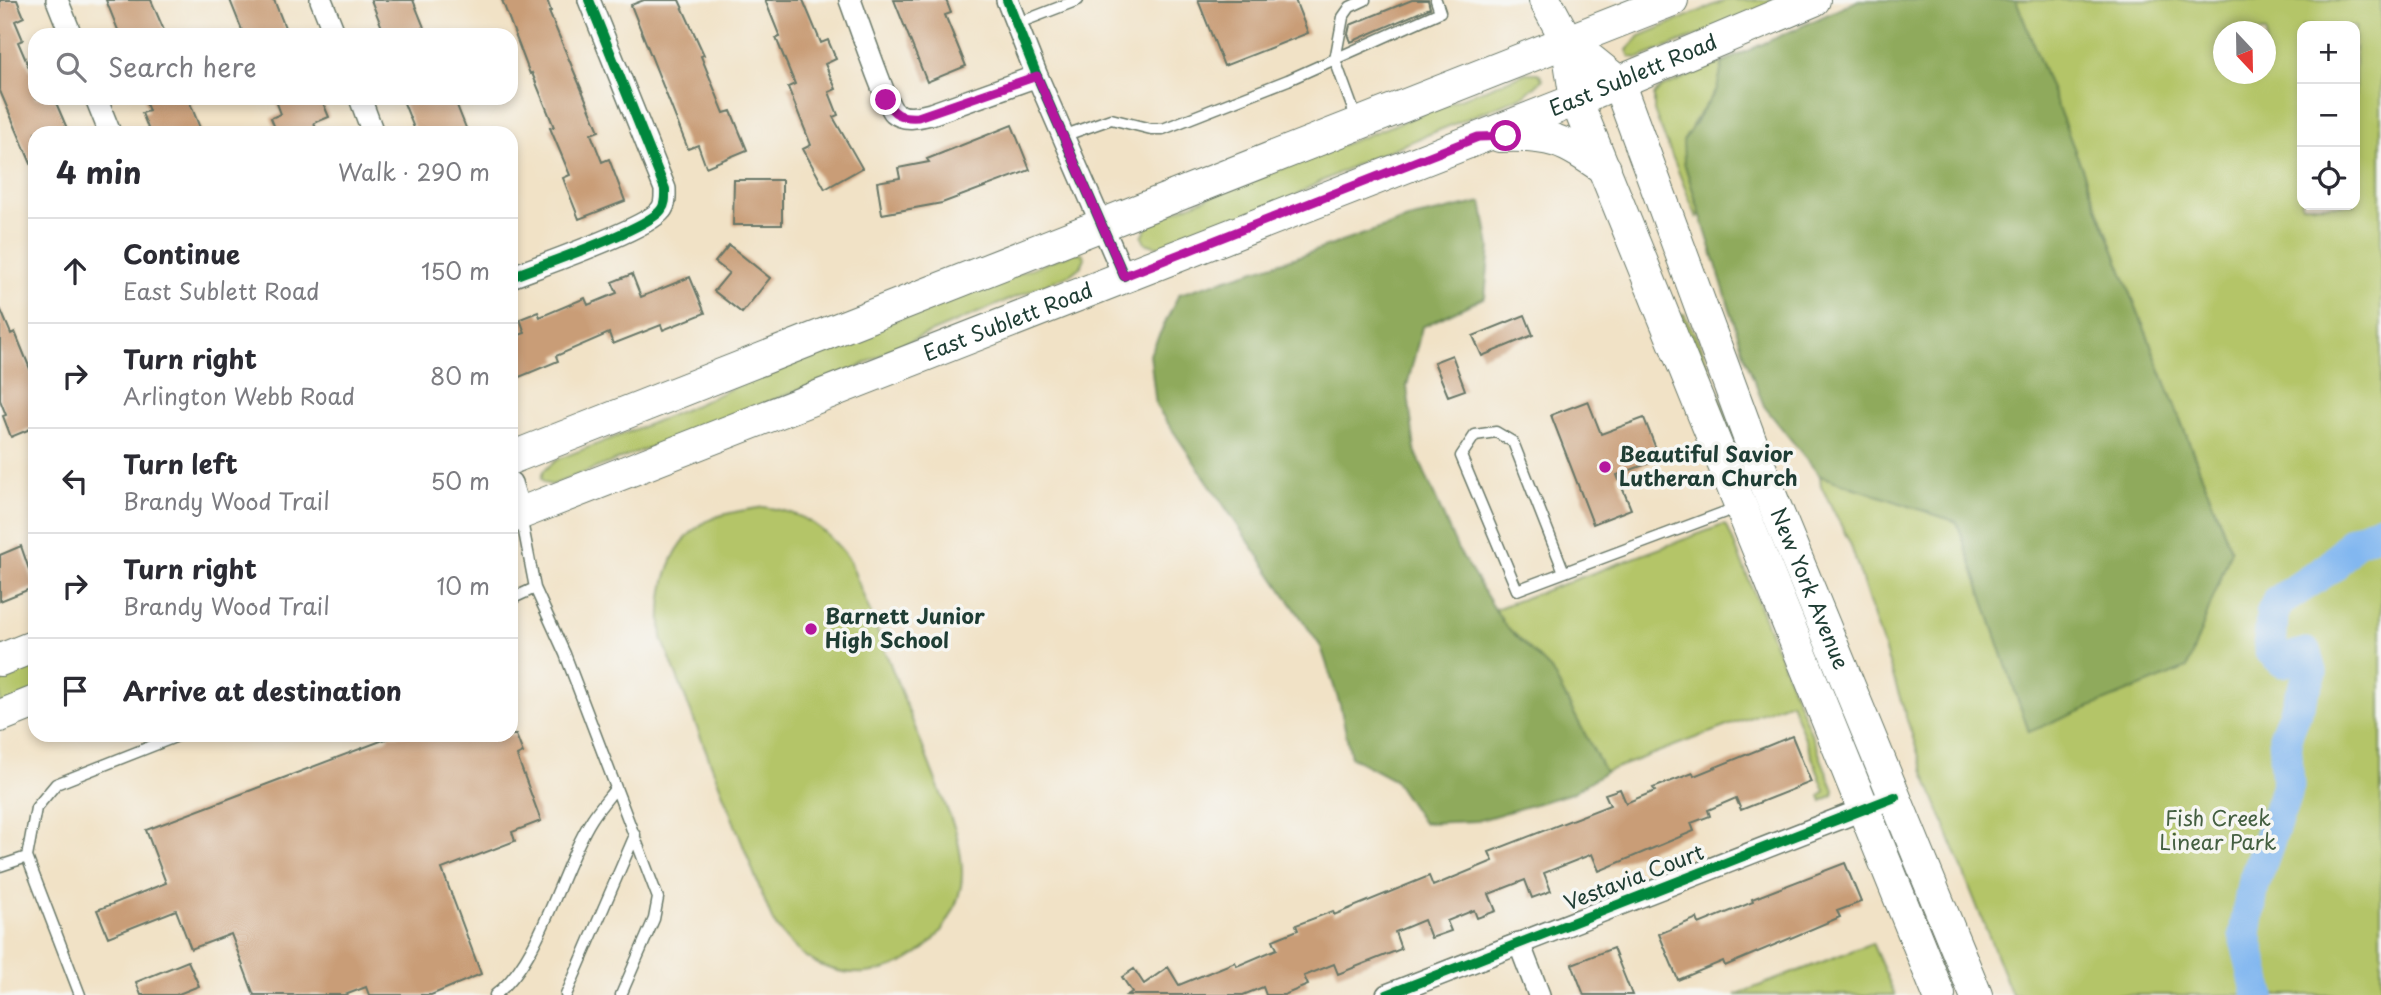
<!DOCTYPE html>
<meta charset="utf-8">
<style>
body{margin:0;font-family:"Playpen Sans",sans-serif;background:#f7f7f7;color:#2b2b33}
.controls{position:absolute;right:21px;top:21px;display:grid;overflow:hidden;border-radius:14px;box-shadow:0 4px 10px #0003}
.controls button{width:63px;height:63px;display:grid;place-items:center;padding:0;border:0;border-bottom:2px solid #e1e1e2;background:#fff;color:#2b2b33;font:35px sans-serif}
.compass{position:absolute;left:2213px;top:21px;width:63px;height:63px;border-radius:50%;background:#fff;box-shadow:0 4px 10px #0003;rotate:158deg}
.stop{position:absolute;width:21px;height:21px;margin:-16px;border:5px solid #b5179e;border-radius:50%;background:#fff}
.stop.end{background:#b5179e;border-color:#fff;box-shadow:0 2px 7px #0008}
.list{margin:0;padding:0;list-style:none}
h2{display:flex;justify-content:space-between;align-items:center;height:91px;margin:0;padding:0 28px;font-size:30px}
h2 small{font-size:23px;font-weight:400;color:#7c7c81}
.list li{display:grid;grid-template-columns:46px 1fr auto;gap:21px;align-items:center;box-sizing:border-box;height:105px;padding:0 28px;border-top:2px solid #e1e1e2}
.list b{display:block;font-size:26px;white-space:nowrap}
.list p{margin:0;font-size:23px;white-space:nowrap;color:#7c7c81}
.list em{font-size:23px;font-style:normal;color:#7c7c81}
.icon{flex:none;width:38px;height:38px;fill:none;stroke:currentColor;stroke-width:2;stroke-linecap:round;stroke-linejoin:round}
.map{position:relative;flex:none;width:2381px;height:995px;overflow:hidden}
.search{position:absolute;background:#fff;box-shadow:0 4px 10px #0003;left:28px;top:28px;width:490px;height:77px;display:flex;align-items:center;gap:18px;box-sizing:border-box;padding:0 24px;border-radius:21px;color:#7c7c81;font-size:26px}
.panel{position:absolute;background:#fff;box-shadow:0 4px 10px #0003;left:28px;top:126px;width:490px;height:616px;border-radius:21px}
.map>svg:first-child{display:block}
.green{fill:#b4c568;stroke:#6a814e;stroke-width:2;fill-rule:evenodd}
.forest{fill:#8faa5c;stroke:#577448;stroke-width:2}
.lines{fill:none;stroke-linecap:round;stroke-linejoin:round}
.river{stroke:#82b7f0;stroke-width:33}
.building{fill:#c99d77}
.lane-casing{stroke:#687767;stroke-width:13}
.street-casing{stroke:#687767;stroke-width:24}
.secondary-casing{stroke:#687767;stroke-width:34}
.lane{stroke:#fff;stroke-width:10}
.street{stroke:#fff;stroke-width:21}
.secondary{stroke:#fff;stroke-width:32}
.cycleway-casing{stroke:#f6f6f2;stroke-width:15}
.cycleway{stroke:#00873e;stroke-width:10}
.route{stroke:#b5179e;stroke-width:9}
.poi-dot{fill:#b5179e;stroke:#f6f6f2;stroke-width:2.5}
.labels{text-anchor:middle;stroke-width:7;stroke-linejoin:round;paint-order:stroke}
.street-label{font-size:21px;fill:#1f3d34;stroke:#f6f6f2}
.poi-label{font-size:21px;font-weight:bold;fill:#1f3d34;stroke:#f6f6f2;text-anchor:start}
.park-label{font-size:21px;fill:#445f41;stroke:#f6f6f2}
</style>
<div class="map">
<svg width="2381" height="995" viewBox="0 0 2381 995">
<rect width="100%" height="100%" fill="#f6f6f2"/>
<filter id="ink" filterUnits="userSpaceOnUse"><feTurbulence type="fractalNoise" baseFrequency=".0143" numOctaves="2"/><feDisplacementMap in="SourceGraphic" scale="14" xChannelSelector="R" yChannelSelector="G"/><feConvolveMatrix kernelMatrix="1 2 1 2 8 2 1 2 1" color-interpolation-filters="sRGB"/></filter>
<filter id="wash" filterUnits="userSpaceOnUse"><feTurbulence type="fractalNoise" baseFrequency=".00686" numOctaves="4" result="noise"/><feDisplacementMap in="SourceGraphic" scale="28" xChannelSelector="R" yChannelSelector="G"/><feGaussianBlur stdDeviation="1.57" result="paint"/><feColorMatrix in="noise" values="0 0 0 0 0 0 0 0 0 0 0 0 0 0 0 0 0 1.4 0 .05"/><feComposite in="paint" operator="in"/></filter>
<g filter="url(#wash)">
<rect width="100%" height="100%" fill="#f1e2c6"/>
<path class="green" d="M1726 0H1791L1639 58 1630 57 1627 50 1640 36Z
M2016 0H2381V995H2012L1925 775 1850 543 1821 486 1820 476 1957 522 2029 732 2231 549ZM2302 26H2355V205H2302ZM2224 32H2266V74H2224Z
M1723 62 1717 89 1692 125 1684 162 1700 214 1697 218 1654 111V95L1662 87Z
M1526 73H1538L1543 79 1525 95 1361 162 1312 186 1279 205 1165 246H1155L1145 243 1142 237 1151 220Z
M1075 252 1082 253 1085 258 1081 266 1071 274 896 347 859 367 552 485 544 483 541 479 543 471 558 459C630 431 705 406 771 367Z
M1684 314 1701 346 1750 480 1744 477 1677 316Z
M764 507C804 512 825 528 849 559L956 832C960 850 964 867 961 886 949 951 878 994 816 963 798 954 784 938 773 922L662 638C657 592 668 536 716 517 732 511 748 510 764 507Z
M1723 525 1727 526 1834 790 1833 795 1822 801 1820 796 1825 791 1791 702 1605 772 1551 670 1504 624 1495 609Z
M35 665V693L0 706V679Z
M1872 943 1895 995H1735Z"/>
<path class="forest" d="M1859 0H2016L2231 550 2187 668 2029 732 1957 522 1820 476 1764 406 1745 357 1684 162 1683 141 1717 89 1723 62Z
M1482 202 1490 247 1485 297 1422 327 1407 386 1415 450 1457 548 1504 624 1551 670 1605 772 1572 793 1477 821 1423 823 1394 780 1351 757 1340 705 1321 647 1156 406 1150 354 1179 294 1303 255 1408 219Z"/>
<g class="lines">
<path class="river" d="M2259 995 2245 934 2253 885 2288 786 2285 737 2311 672 2306 654 2283 661 2270 649 2272 614 2278 602 2332 566 2354 541 2381 530"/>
</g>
<g id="blocks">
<path class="building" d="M0 0H17L24 17 15 21 23 40 18 42 30 70 35 68V98H54L69 133H35V173L0 91Z
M106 0H151L166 35H120Z
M230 0H274L288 35H244Z
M371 0H413L427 35H385Z
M502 0H547L551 11 549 12 599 131 591 134 602 162 609 159 625 201 579 219 563 178 570 175 550 128 554 127 532 73 530 74Z
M644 0H679L704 55 701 56 724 113 731 111 747 150 706 167 698 145 688 149 631 5Z
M765 0H803L821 43 828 40 836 59 825 64 836 89 829 92 838 115 833 117 862 168 825 189 803 149 811 145 788 87 795 84 776 38 780 37Z
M894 0H946L951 13 945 15 966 66 927 82Z
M1198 0H1295L1308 33 1224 66Z
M1412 0H1428L1430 8 1351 42 1348 34 1350 25Z
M144 98H188L202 133H150L142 113 149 111Z
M275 98H321L329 117 314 123 318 133H277L271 118 281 114Z
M402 98H454L468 133H416Z
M1012 125 1030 170 942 203 882 214 877 182 900 178 898 168 929 162 927 159Z
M734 180H782V225H733Z
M729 245 770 278 742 313 714 291 729 273 715 262Z
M632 274 641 297 690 277 705 313 663 330 661 325 613 344 609 333 556 356 558 361 517 378 511 364V338L525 333 520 319 538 312 540 317 585 298 588 305 617 293 612 282Z
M0 308 11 334 15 332 35 381V427L11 437 3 416 6 415 0 400Z
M1525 315 1533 335 1482 356 1473 336Z
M1452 355 1465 390 1448 396 1434 362Z
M1588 401 1601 434 1644 418 1660 459 1617 475 1631 509 1593 524 1551 415Z
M21 546 35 587 0 601V555Z
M388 735H516L523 753 517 756 541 821 512 832 515 841 442 869 481 974 431 995H369L366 987 345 995H254L231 934 191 949 176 910 108 937 97 910 166 883 146 830 389 738Z
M1792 736 1811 782 1741 810 1736 798 1708 810 1710 816 1691 823 1694 831 1599 871 1592 854 1544 873 1551 891 1532 898 1525 880 1489 894 1496 911 1477 918 1474 910 1447 921 1451 931 1431 938 1424 920 1395 932 1401 949 1338 974 1334 964 1304 976 1308 985 1284 995H1266L1263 987 1243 995H1127L1132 992 1122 977 1134 969 1144 984 1168 967 1179 985 1235 962 1237 966 1277 949 1273 940 1298 930 1296 925 1333 911 1334 915 1429 876 1433 886 1493 861 1489 852 1610 805 1605 794 1620 789 1626 803 1655 791 1653 788 1693 773 1694 776Z
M1845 863 1861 902 1837 911 1840 917 1725 966 1723 961 1678 980 1659 934 1697 918 1699 924 1753 902 1752 899Z
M1613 948 1632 995H1584L1572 964Z
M188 961 199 986 176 995H141L136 982Z"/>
</g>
</g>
<g filter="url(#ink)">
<use href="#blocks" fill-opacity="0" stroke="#687767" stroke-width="2"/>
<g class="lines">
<defs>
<path id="lane" d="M1016 24 1078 0
M1357 120 1335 60 1343 17 1350 7 1365 0
M1063 136 1111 119 1151 129H1163L1288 80 1440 12 1436 0
M521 516 535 588 565 654 658 898 654 919 621 995
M1564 572 1513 442 1496 432 1475 435 1461 456 1517 590 1725 512 1739 506
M511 599 535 588
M0 866 27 857
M80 995 27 857 36 808 56 784 180 735
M495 995C542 959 560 869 592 819 599 808 608 798 615 789
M566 995 635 835"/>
<path id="street" d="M57 0 71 35
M321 0 335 35
M850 0C856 16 887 106 894 112 904 121 919 117 931 114L1037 76
M1007 0 1037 76 1124 276
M96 98 110 133
M360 98 373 133
M511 277C539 266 647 229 661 210 666 204 665 196 665 189L589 0
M511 483 520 513
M1519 943 1539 995
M1387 995 1895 797"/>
<g id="secondary">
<path d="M1545 0 1567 41 1576 100 1939 995"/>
<path id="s1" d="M1567 41 1618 82 1770 494 1976 995"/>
<path d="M1500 136C1552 134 1563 140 1605 169"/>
<path d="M511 458 1672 0"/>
<path id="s2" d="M511 517 1576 100 1814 0"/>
<path d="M0 660 35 646"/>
<path d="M0 716 35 702"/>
</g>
</defs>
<use href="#lane" class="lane-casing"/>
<use href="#street" class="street-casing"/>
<use href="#secondary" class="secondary-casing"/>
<use href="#lane" class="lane"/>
<use href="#street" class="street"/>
<use href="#secondary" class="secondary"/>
<defs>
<path id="cycleway" d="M1007 0 1037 76 1124 276
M511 277C539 266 647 229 661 210 666 204 665 196 665 189L589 0
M1387 995 1895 797"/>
</defs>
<use href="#cycleway" class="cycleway-casing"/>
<use href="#cycleway" class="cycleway"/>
</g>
</g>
<g class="lines" filter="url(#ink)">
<path class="route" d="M886 100C893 115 902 118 918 117L1037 76 1124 276 1478 137 1506 136"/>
</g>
<g class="poi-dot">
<circle cx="1605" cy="467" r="7"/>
<circle cx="811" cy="629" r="7"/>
</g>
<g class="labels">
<g class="street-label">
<text dy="7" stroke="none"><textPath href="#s2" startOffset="1206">East Sublett Road</textPath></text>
<text dy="7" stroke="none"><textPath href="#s2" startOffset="534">East Sublett Road</textPath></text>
<text dy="7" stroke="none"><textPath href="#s1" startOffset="607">New York Avenue</textPath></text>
<text transform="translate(1634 878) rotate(-21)" y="7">Vestavia Court</text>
</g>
<g class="poi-label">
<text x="1619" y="462">Beautiful Savior<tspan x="1619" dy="24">Lutheran Church</tspan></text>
<text x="825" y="624">Barnett Junior<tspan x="825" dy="24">High School</tspan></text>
</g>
<g class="park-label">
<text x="2218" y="826">Fish Creek<tspan x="2218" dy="24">Linear Park</tspan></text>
</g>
</g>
</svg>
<div class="controls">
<button>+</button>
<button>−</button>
<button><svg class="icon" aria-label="locate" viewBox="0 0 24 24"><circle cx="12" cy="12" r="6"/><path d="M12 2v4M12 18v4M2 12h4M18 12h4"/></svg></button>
</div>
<svg class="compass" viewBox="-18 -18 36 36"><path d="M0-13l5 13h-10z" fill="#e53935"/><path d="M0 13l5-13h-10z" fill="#7c7c81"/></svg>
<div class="stop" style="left:1506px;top:136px"></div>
<div class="stop end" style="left:886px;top:100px"></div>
<div class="search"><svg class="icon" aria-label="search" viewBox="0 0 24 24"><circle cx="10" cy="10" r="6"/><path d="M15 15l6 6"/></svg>Search here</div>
<section class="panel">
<h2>4 min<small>Walk · 290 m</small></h2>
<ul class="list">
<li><svg class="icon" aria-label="ahead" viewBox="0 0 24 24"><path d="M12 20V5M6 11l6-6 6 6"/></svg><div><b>Continue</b><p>East Sublett Road</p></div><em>150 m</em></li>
<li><svg class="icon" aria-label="right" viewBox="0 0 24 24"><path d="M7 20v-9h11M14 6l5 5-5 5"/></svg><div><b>Turn right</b><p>Arlington Webb Road</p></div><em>80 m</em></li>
<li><svg class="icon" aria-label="left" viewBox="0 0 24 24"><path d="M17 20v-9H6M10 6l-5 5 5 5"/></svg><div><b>Turn left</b><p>Brandy Wood Trail</p></div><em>50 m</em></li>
<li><svg class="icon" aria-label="right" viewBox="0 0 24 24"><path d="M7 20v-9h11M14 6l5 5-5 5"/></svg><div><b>Turn right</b><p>Brandy Wood Trail</p></div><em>10 m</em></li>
<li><svg class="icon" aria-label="arrive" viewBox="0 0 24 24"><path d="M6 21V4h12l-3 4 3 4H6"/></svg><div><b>Arrive at destination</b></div></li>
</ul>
</section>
</div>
